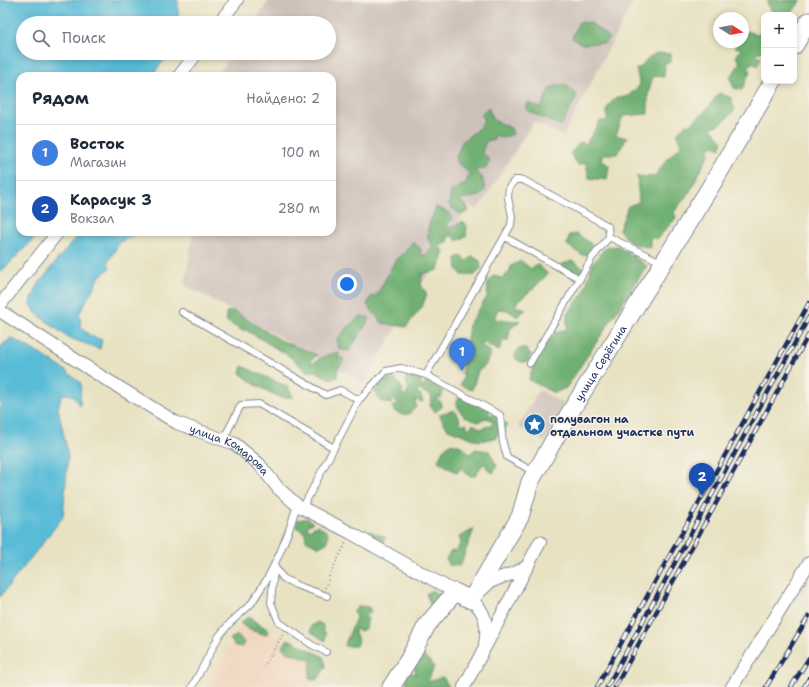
<!DOCTYPE html>
<html lang="ru">
<meta charset="utf-8">
<style>
body{margin:0;font-family:"Shantell Sans",sans-serif;background:#f2f2f3;color:#1f2937}
.controls{position:absolute;right:12px;top:12px;display:grid;overflow:hidden;border-radius:8px;box-shadow:0 2px 6px #0003}
.controls button{width:36px;height:36px;display:grid;place-items:center;padding:0;border:0;border-bottom:1px solid #e0e1e3;background:#fff;color:#1f2937;font:20px sans-serif}
.compass{position:absolute;left:713px;top:12px;width:36px;height:36px;border-radius:50%;background:#fff;box-shadow:0 2px 6px #0003;rotate:101deg}
.you{position:absolute;left:347px;top:284px;width:14px;height:14px;margin:-10px;border:3px solid #fff;border-radius:50%;background:#1a73e8;box-shadow:0 0 0 6px #1a73e833}
.badge{display:grid;place-items:center;width:26px;height:26px;border-radius:50%;background:#2563eb;color:#fff;font-size:13px;font-weight:700}
.pin{position:absolute;translate:-50% -33px;filter:drop-shadow(0 1px 2px #0008)}
.pin::after{content:'';position:absolute;top:21px;width:14px;height:12px;background:inherit;clip-path:polygon(0 0,100% 0,50% 100%)}
.list{margin:0;padding:0;list-style:none}
h2{display:flex;justify-content:space-between;align-items:center;height:52px;margin:0;padding:0 16px;font-size:17px}
h2 small{font-size:13px;font-weight:400;color:#747a83}
.list li{display:grid;grid-template-columns:26px 1fr auto;gap:12px;align-items:center;box-sizing:border-box;height:56px;padding:0 16px;border-top:1px solid #e0e1e3}
.list b{display:block;font-size:15px;white-space:nowrap}
.list p{margin:0;font-size:13px;white-space:nowrap;color:#747a83}
.list em{font-size:13px;font-style:normal;color:#747a83}
.icon{flex:none;width:22px;height:22px;fill:none;stroke:currentColor;stroke-width:2;stroke-linecap:round;stroke-linejoin:round}
.map{position:relative;flex:none;width:809px;height:687px;overflow:hidden}
.search{position:absolute;background:#fff;box-shadow:0 2px 6px #0003;left:16px;top:16px;width:320px;height:44px;display:flex;align-items:center;gap:10px;box-sizing:border-box;padding:0 14px;border-radius:22px;color:#747a83;font-size:15px}
.panel{position:absolute;background:#fff;box-shadow:0 2px 6px #0003;left:16px;top:72px;width:320px;height:164px;border-radius:12px}
.map>svg:first-child{display:block}
.built{fill:#f1d5bd}
.industrial{fill:#cec1ba}
.forest{fill:#70b072;stroke:#467068}
.water{fill:#58bcd7;stroke:#3a769a}
.lines{fill:none;stroke-linecap:round;stroke-linejoin:round}
.lane-casing{stroke:#828890;stroke-width:8}
.street-casing{stroke:#828890;stroke-width:14}
.secondary-casing{stroke:#828890;stroke-width:19}
.path{stroke:#828890;stroke-width:2;stroke-dasharray:1 3;stroke-linecap:butt}
.lane{stroke:#fff;stroke-width:6}
.street{stroke:#fff;stroke-width:12}
.secondary{stroke:#fff;stroke-width:17}
.rail-casing{stroke:#1b2f5e;stroke-width:4.5}
.rail{stroke:#f7f3e8;stroke-width:3;stroke-dasharray:9;stroke-linecap:butt}
.labels{text-anchor:middle;stroke-width:3;stroke-linejoin:round;paint-order:stroke}
.street-label{font-size:11px;fill:#1b2f5e;stroke:#f7f3e8}
.poi-label{font-size:11px;font-weight:bold;fill:#1b2f5e;stroke:#f7f3e8;text-anchor:start}
</style>
<div class="map">
<svg width="809" height="687" viewBox="0 0 809 687">
<rect width="100%" height="100%" fill="#f7f3e8"/>
<filter id="ink" filterUnits="userSpaceOnUse"><feTurbulence type="fractalNoise" baseFrequency=".025" numOctaves="2"/><feDisplacementMap in="SourceGraphic" scale="8" xChannelSelector="R" yChannelSelector="G"/><feConvolveMatrix kernelMatrix="1 2 1 2 8 2 1 2 1" color-interpolation-filters="sRGB"/></filter>
<filter id="wash" filterUnits="userSpaceOnUse"><feTurbulence type="fractalNoise" baseFrequency=".012" numOctaves="4" result="noise"/><feDisplacementMap in="SourceGraphic" scale="16" xChannelSelector="R" yChannelSelector="G"/><feGaussianBlur stdDeviation="0.9" result="paint"/><feColorMatrix in="noise" values="0 0 0 0 0 0 0 0 0 0 0 0 0 0 0 0 0 1.4 0 .05"/><feComposite in="paint" operator="in"/></filter>
<g filter="url(#wash)">
<rect width="100%" height="100%" fill="#e8e2c2"/>
<path class="built" d="M244 620 324 661 308 687H207Z"/>
<path class="industrial" d="M269 0H634L563 136 534 121 477 211 468 205 364 383 185 285 193 232H332V76H217L233 53H329V23H254Z
M539 390 566 405 545 442 518 427Z"/>
<path class="forest" d="M769 0H801L794 10 792 15H774L767 3Z
M579 22 591 23 609 37 606 43 582 44 572 38Z
M764 30V51L755 53 761 58 757 66 753 63 748 67 750 71 742 90 734 88 730 78 740 63 736 57 741 49 735 47 739 42H743V36L747 31 757 35Z
M656 53 671 54V62L665 63 664 77 653 76 648 95V114L623 116 616 135 627 138 617 154H603L601 159 609 166 607 180 589 178 586 163 578 165 570 153 581 142 586 144 600 121H607V108L616 97H627L640 85 636 69 641 67 646 60Z
M564 84 577 95 561 126 526 110 528 103 541 108 550 88Z
M719 93 731 98 735 110 722 123 711 128 723 141 720 149 712 145 708 150 710 152 689 193 674 212 676 218 657 239 650 237V248L631 243 619 230 628 206 639 202 637 176 654 177 669 157 682 145 677 133 686 124 690 125 707 109Z
M488 107 493 120 511 128 513 134 503 138 495 135 493 140 486 141 482 152 490 161 486 168 475 170 482 177 485 190 480 196 458 200 467 206 469 211 461 215 449 205 451 191 465 184 470 174 455 160 462 142 479 128 484 120 481 115Z
M436 207 445 211 451 214 452 219 447 226 450 228 462 222 467 225 466 236 457 241 452 236H448V242L440 245 439 248 444 251 438 270 422 274 421 285 427 294 422 307 406 327 382 323 367 305 371 297 377 295 396 259 406 251 412 242 421 249 420 255H426L433 247C432 244 429 241 428 239 425 230 433 216 436 207Z
M577 234 593 245 592 255H582L567 245 569 235Z
M618 246 647 266 566 388 554 393 529 380 532 370 541 351 555 333 567 329V314L584 292 593 263 606 247Z
M461 256 467 261 472 256 480 261 481 268 475 275H462L457 269 456 258Z
M521 261 531 269 537 264 548 274 535 287 518 301 515 306 526 309 517 317 508 310 498 309 494 319 520 321 510 329 508 341 502 342 499 351 483 342 482 346 491 352 485 366 478 371 472 390 460 385 464 376 462 373 463 366 456 358 467 340 469 324 487 297 488 284 493 276 502 278 509 273 511 266Z
M573 261 583 268 581 274C571 275 567 273 562 264Z
M233 311 282 341 317 355 311 361 313 363C321 358 331 351 340 354L337 358H343L344 361 338 368 337 377 330 379 315 371H306L289 356 246 330H241L226 321V312Z
M361 316 370 318 349 351 339 349 337 339 353 322Z
M524 348 531 354 528 362H521L516 359 515 354 519 349Z
M242 366 288 387 293 397 281 398 254 384 240 373Z
M405 370 419 374 418 378 422 379 421 386 424 387 426 381 432 382 443 392 441 398 437 397 436 399 441 402 442 407 435 412 430 406 432 396 419 390 417 392 421 395 423 402 415 400 416 407 409 414 402 415 395 411 392 407 397 402 392 398 391 404 380 401 374 391 380 380C395 377 396 378 404 391L400 392 407 397V392L409 388 407 385Z
M460 396 473 404 490 409 489 416 495 413 507 424 504 435 499 430 496 438 479 441 448 429 439 415 454 410 459 417 460 424H467V430L473 424 481 429 493 424V421L486 418 478 422C464 417 462 417 456 402Z
M451 443 461 446 470 454 475 449 489 451 497 466 493 473 487 469 486 464 482 465 475 476H469L462 468 457 473 438 461 443 450Z
M308 518 313 523 307 526 309 530 318 525 328 533 327 543 319 547 306 540 305 533 296 527 297 520Z
M474 529 460 566 448 565 446 559 451 551 455 552 461 543 459 537Z
M369 531 385 537 384 544 372 548 366 542Z
M432 590 439 594 442 603 431 606 426 594Z
M359 606 369 607 371 612 363 617 368 618 366 628 361 631 356 629 355 633 359 642 356 646H344L356 618 354 611Z
M248 617 269 630 266 635 250 630 240 623Z
M318 622 323 625V632L326 633 325 641 310 631 312 625Z
M238 635 244 642 242 647 235 646 230 639Z
M288 639 324 657 326 667 317 680 309 678 311 660 287 652 282 647Z
M424 656 434 666 428 682 443 677 449 687H407L406 676 409 672 416 674 414 665Z"/>
<path class="water" d="M0 0H178V23H23V53H169L152 76H20V232H41L0 273Z
M81 232H136L134 235 120 242 108 262 110 268 100 276 79 314 82 329 91 336 102 340 100 349 67 337 36 313 30 302 38 285 57 260Z
M11 338C36 351 60 365 81 383L80 406 73 395 62 394 58 408 68 455 63 517 0 597V347Z"/>
</g>
<g filter="url(#ink)">
<g class="lines">
<defs>
<path id="lane" d="M505 237 580 279
M182 312 326 395 340 390 359 400
M530 363 592 258 609 237
M223 440 241 405 259 404 334 448
M534 472 507 457 503 443 500 415 426 375 511 225 512 216 508 198 509 187 515 180H523L608 226 609 237 661 262
M303 507 359 400 386 371 401 368 426 375
M274 566 283 578 296 585 327 596
M274 569 271 603 279 622 312 645 326 652
M192 687 219 636 230 623 251 604 267 579 279 555 289 530 297 505"/>
<g id="street">
<path d="M219 23 237 0"/>
<path d="M179 76 197 53"/>
<path d="M0 305 58 232"/>
<path id="s1" d="M0 311 99 375 177 423 235 444 259 464 278 488 297 505 351 533 455 592"/>
<path d="M485 644C487 633 487 619 480 609 478 606 474 603 471 600L490 582 502 577 515 573 528 566"/>
<path d="M464 687 540 542"/>
<path d="M732 687 809 563"/>
</g>
<g id="secondary">
<path d="M794 46 809 21"/>
<path id="s2" d="M391 687 409 659 427 625 455 592 471 600 520 517 530 482 569 414 714 181 773 81"/>
</g>
</defs>
<use href="#lane" class="lane-casing"/>
<use href="#street" class="street-casing"/>
<use href="#secondary" class="secondary-casing"/>
<path class="path" d="M325 588 331 572 347 541
M264 667 283 634"/>
<use href="#lane" class="lane"/>
<use href="#street" class="street"/>
<use href="#secondary" class="secondary"/>
<defs>
<path id="rail" d="M597 687 809 303
M607 687 809 317
M615 687 809 334
M766 687 809 616
M791 687 809 658
M804 687 809 678"/>
</defs>
<use href="#rail" class="rail-casing"/>
<use href="#rail" class="rail"/>
</g>
</g>
<defs>
<symbol id="sight-disc" viewBox="-11 -11 22 22"><circle r="9.5" fill="#1f6fb2" stroke="#f7f3e8"/><path d="M0-6L1.8-2.2L6-1.7L2.9 1.2L3.7 5.4L0 3.3L-3.7 5.4L-2.9 1.2L-6-1.7L-1.8-2.2Z" fill="#fff"/></symbol>
</defs>
<g fill-rule="evenodd">
<use href="#sight-disc" x="522" y="412" width="25" height="25"/>
</g>
<g class="labels">
<g class="street-label">
<text dy="4" stroke="none"><textPath href="#s2" startOffset="404">улица Серёгина</textPath></text>
<text dy="4" stroke="none"><textPath href="#s1" startOffset="269">улица Комарова</textPath></text>
</g>
<g class="poi-label">
<text x="550" y="423">полувагон на<tspan x="550" dy="13">отдельном участке пути</tspan></text>
</g>
</g>
</svg>
<div class="controls">
<button>+</button>
<button>−</button>
</div>
<svg class="compass" viewBox="-18 -18 36 36"><path d="M0-13l5 13h-10z" fill="#e53935"/><path d="M0 13l5-13h-10z" fill="#747a83"/></svg>
<div class="you"></div>
<div class="pin badge" style="left:462px;top:371px;background:#3f7fe0">1</div>
<div class="pin badge" style="left:702px;top:496px;background:#1a4fb4">2</div>
<div class="search"><svg class="icon" aria-label="search" viewBox="0 0 24 24"><circle cx="10" cy="10" r="6"/><path d="M15 15l6 6"/></svg>Поиск</div>
<section class="panel">
<h2>Рядом<small>Найдено: 2</small></h2>
<ul class="list">
<li><span class="badge" style="background:#3f7fe0">1</span><div><b>Восток</b><p>Магазин</p></div><em>100 m</em></li>
<li><span class="badge" style="background:#1a4fb4">2</span><div><b>Карасук 3</b><p>Вокзал</p></div><em>280 m</em></li>
</ul>
</section>
</div>
